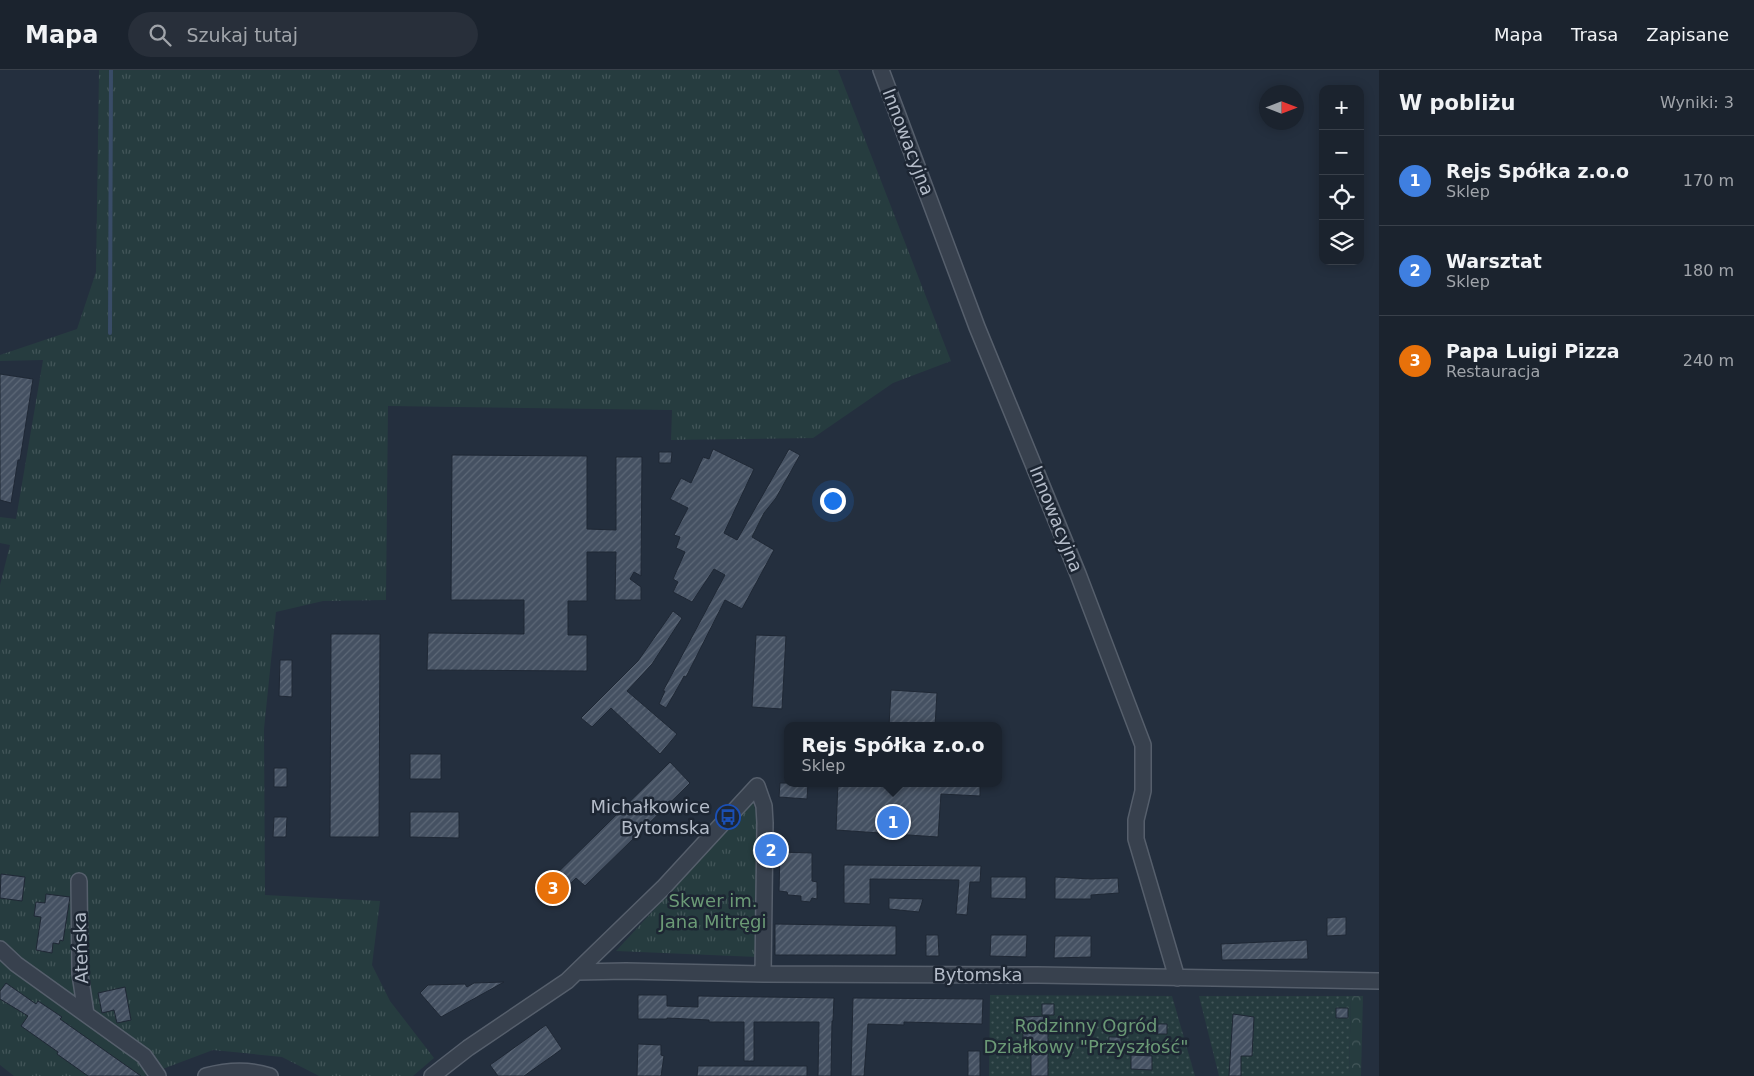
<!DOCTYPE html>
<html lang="pl">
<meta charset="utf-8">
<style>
body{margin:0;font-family:"DejaVu Sans",sans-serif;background:#282f3a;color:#f1f3f6}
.controls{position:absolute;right:15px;top:15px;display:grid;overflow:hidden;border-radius:10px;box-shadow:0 2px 12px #0003}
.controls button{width:45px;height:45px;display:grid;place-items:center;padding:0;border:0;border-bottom:1px solid #39404a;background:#1b232e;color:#f1f3f6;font:25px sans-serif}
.compass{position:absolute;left:1259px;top:15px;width:45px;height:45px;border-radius:50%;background:#1b232e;box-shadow:0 2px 12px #0003;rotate:90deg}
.you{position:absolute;left:832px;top:430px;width:18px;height:18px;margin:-12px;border:4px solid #fff;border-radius:50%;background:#1a73e8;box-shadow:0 0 0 8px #1a73e833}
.badge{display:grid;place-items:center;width:32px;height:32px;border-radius:50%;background:#ea580c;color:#fff;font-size:16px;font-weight:700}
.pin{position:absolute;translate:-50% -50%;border:2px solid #fff;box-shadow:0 1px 5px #0006}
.popup{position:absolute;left:784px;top:652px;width:218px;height:65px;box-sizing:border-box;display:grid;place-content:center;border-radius:10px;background:#1b232e;filter:drop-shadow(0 1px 4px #0005);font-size:16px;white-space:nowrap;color:#a0a4aa}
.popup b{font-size:19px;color:#f1f3f6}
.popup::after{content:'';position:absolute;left:50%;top:100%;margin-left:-10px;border:10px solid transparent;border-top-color:#1b232e}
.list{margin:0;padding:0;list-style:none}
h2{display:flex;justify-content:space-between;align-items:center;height:65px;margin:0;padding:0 20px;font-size:21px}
h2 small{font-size:16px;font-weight:400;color:#a0a4aa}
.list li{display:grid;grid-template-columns:32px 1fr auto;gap:15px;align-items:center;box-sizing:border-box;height:90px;padding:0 20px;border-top:1px solid #39404a}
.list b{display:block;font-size:19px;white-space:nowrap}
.list p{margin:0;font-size:16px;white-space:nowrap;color:#a0a4aa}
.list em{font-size:16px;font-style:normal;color:#a0a4aa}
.icon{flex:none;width:28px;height:28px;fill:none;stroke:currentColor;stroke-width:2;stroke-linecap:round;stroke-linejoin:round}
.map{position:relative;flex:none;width:1379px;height:1006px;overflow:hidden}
header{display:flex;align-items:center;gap:30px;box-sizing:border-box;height:70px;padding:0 25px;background:#1b232e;border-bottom:1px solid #39404a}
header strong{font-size:24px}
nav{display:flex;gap:28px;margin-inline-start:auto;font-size:18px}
.search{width:350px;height:45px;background:#282f3a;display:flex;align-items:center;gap:12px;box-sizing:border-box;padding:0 18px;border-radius:28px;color:#a0a4aa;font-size:19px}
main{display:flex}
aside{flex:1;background:#1b232e}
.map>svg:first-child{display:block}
.grass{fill:url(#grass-tufts)}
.forest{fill:url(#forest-crowns)}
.garden{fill:url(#garden-dots)}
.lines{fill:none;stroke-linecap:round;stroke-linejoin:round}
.stream{stroke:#394c67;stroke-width:4}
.building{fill:url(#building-hatch);stroke:#1f2835}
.street-casing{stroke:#565f6c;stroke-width:18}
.street{stroke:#38414e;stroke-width:15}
.labels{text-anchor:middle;stroke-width:5;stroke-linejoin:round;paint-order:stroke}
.street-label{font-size:18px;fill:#b4bcc9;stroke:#1d2633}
.poi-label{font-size:18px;fill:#b4bcc9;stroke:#1d2633;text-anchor:end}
.park-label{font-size:18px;fill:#6b9a76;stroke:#1d2633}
</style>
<header>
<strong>Mapa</strong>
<div class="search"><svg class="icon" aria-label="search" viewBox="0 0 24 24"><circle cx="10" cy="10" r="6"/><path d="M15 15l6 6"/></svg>Szukaj tutaj</div>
<nav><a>Mapa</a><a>Trasa</a><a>Zapisane</a></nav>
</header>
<main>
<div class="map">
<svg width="1379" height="1006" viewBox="0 0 1379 1006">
<defs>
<pattern id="grass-tufts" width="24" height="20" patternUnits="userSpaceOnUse" patternTransform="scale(1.25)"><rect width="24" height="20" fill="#263c3f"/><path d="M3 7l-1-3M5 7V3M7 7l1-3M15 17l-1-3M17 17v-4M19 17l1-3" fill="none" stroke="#435659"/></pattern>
<pattern id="forest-crowns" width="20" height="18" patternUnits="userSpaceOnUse" patternTransform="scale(1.25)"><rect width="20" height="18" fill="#263c3f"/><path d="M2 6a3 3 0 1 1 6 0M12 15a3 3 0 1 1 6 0" fill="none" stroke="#435659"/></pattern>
<pattern id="garden-dots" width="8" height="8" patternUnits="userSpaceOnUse" patternTransform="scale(1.25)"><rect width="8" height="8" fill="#263c3f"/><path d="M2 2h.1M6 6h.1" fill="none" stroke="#435659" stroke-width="1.8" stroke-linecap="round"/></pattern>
<pattern id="building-hatch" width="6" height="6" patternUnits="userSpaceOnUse" patternTransform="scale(1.25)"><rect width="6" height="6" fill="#455162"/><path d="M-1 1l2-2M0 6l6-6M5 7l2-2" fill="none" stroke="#5d6877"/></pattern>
</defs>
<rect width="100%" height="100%" fill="#242f3e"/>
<path class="grass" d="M99 0H838L951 291 893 313 813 368 671 370 672 340 388 336 386 530 323 531 276 542 264 659 265 825 380 831 372 895 390 931 434 988 413 1006H319L282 987 213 980 144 1006H14L0 995V515L10 475 0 473V447L16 449 43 290 0 291V285L77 259 96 202Z
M753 732 757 746V887L616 881Z"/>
<path class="forest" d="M1351 926H1363L1361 1006H1349Z"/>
<path class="garden" d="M990 925 1172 926 1195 1006H989Z
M1199 926H1351L1349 1006H1219Z"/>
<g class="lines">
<path class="stream" d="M110 263 111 0"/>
</g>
<path class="building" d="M0 304 33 309 20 390H18L11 433 0 430Z
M713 379 754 399 724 463 737 470 789 379 800 385 776 428 764 443 752 467 774 480 742 539 725 530 686 607 684 606 681 612 666 638 659 634 665 621H663L725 505 714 499 692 532 673 522 678 512 673 509 685 482 676 478 680 467 674 465 688 438 670 429 681 408 691 413 703 387 709 389Z
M659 382H672L671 393H659Z
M452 385 587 386V459L616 460V387H642L641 506 634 502 630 509 641 517V530H615L616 482H587V531H568V565H587V601L427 600 428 563 524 564V530H451Z
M673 541 682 548 652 594 627 621 677 664 660 684 611 638 592 657 581 648 638 591Z
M331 564H380L379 767H330Z
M756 565 786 566 782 639 752 637Z
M280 590H292V627L279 626Z
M891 620 937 623 935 656H889Z
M410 684H441V709H410Z
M670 692 690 713 585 816 576 808 550 835 538 822Z
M274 698H287V717H274Z
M780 713H808L807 729 779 727Z
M838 713H980V726L941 724 938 767 836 760Z
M410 742H459V768L410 767Z
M274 747H287L286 767H273Z
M780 782 812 783V811L817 812V829L812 828 810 832 801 831V826L788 825 787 822 779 821Z
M844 795 981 796 980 812H970L967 845 956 844 959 810 870 809V834L844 833Z
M1 804 25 807 22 831 0 828Z
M991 807H1026V829L991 828Z
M1055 807 1091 809 1118 808 1119 823 1091 825V829H1055Z
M46 824 70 827 63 871 60 870 59 874 53 873 52 883 36 880 41 847 34 846 36 832 45 833Z
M889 828 923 829 919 842 889 839Z
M1346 847V865L1327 866V848Z
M775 854 896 856V885H775Z
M926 865H938L939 886H926Z
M991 865H1027L1026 887 990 886Z
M1055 866H1091V887L1054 888Z
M1307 870 1308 889 1222 890 1221 874Z
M504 912 441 947 420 923 428 915 465 914 467 917 474 913Z
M6 913 36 934 38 931 62 947 60 949 141 1006H88L57 984 58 982 21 956 28 946 0 929V921Z
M125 917 131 950 117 953 114 940 102 943 98 923Z
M638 925H667V936L698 937V926L834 928 833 951H832L831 1006H818L819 952H754V991H744V952H709V950L667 948V949H638Z
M853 928 983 929 982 954 904 952V955L868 954 864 1006H851Z
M1042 934H1054V945H1042Z
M1336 938H1348V948H1336Z
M1233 944 1254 947 1252 986H1241V1006H1229Z
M1048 946V1006H1031V980L1023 981V947Z
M1156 954H1167V964H1156Z
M546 955 562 979 524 1006H498L490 995Z
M1109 967H1121V978H1109Z
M638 974 661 975V985L664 986 661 1006H637Z
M968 981H980V1006H968Z
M1131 985 1152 986V1000L1131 999Z
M698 996H807V1006H697Z"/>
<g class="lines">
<defs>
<path id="street" d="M881 0 977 257 1078 504 1143 675V721L1136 750V769L1177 908
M79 811 80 904 86 944
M0 879 16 894 144 986 158 1006
M577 902 626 901 763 904 1038 905 1379 911
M206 1006C228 1000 249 999 270 1006
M432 1006 468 978 567 911 663 818 757 716 764 736 765 753 763 904"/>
</defs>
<use href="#street" class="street-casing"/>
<use href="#street" class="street"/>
</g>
<defs>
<symbol id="bus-ring" viewBox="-11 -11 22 22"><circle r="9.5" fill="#1d2633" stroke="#1a4fb4" stroke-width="1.5"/><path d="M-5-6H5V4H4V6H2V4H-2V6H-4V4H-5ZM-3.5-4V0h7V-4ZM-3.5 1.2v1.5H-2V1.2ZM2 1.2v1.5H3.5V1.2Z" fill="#1a4fb4"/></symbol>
</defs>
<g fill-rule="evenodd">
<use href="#bus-ring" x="714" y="733" width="28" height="28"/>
</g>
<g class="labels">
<g class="street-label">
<text transform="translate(908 72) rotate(69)" y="6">Innowacyjna</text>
<text transform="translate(1056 449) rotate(68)" y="6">Innowacyjna</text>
<text transform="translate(81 878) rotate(-92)" y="6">Ateńska</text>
<text x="978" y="911">Bytomska</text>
</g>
<g class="poi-label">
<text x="710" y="743">Michałkowice<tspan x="710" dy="21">Bytomska</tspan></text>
</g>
<g class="park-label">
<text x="713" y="837">Skwer im.<tspan x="713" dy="21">Jana Mitręgi</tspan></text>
<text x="1086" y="962">Rodzinny Ogród<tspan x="1086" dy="21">Działkowy "Przyszłość"</tspan></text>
</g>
</g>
</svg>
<div class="controls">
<button>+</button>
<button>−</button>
<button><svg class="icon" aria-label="locate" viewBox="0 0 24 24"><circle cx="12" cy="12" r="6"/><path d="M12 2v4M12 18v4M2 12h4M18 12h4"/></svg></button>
<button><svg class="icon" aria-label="layers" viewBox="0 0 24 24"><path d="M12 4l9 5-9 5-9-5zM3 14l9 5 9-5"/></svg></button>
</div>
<svg class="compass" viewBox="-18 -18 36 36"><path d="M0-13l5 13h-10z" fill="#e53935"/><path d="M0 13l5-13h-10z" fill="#a0a4aa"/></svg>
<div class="you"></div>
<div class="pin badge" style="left:893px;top:752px;background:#3f7fe0">1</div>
<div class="popup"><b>Rejs Spółka z.o.o</b>Sklep</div>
<div class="pin badge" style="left:771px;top:780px;background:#3f7fe0">2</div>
<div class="pin badge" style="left:553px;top:818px;background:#e8710a">3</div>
</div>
<aside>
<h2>W pobliżu<small>Wyniki: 3</small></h2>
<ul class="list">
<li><span class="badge" style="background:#3f7fe0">1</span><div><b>Rejs Spółka z.o.o</b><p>Sklep</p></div><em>170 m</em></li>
<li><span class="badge" style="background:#3f7fe0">2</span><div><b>Warsztat</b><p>Sklep</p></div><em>180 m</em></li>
<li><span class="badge" style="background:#e8710a">3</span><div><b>Papa Luigi Pizza</b><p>Restauracja</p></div><em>240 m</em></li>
</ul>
</aside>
</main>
